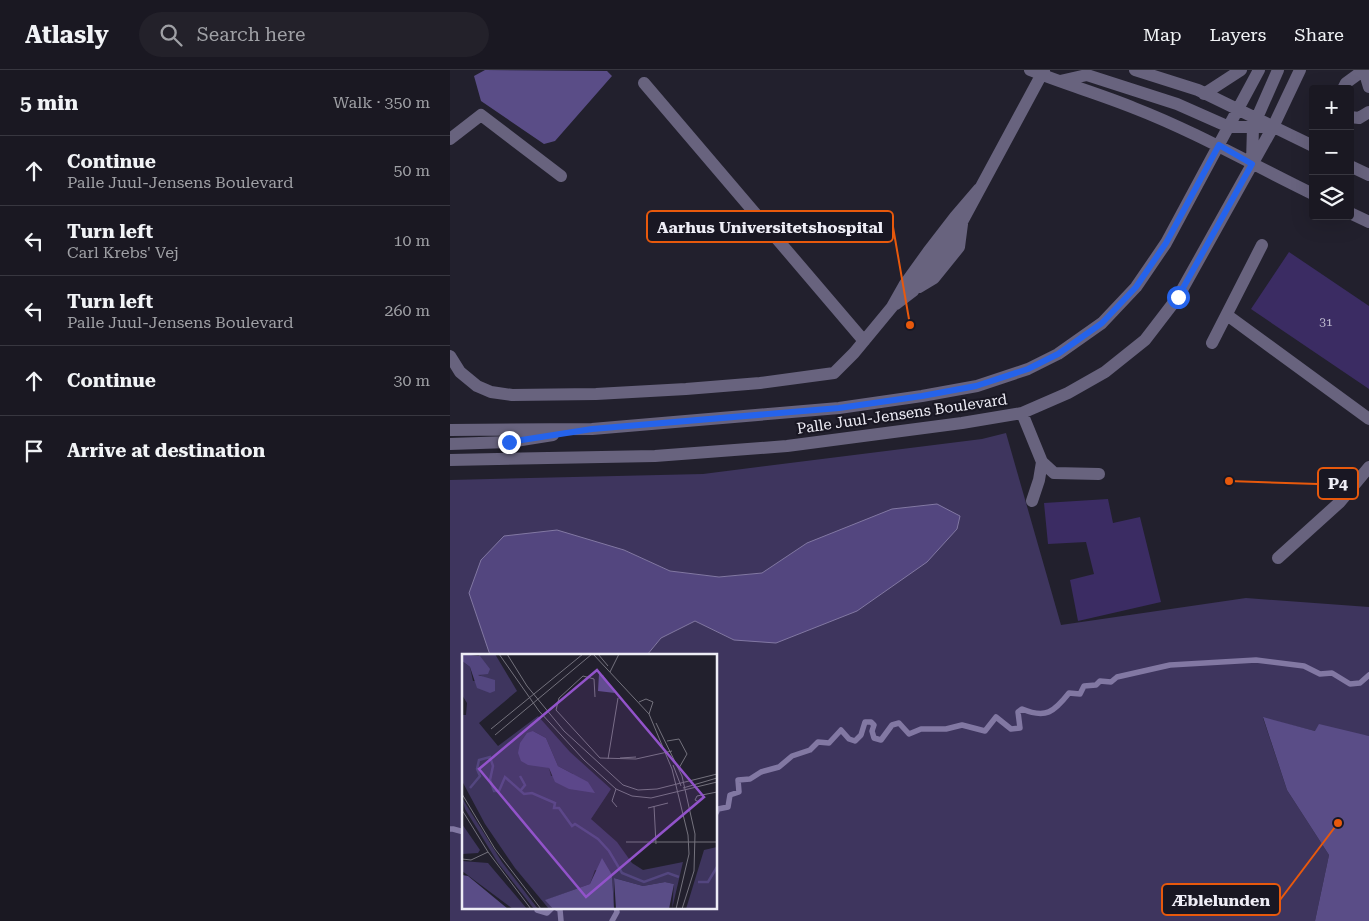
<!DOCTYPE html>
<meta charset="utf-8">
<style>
body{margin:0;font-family:"Roboto Serif",serif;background:#23212a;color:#f1f3f6}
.controls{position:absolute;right:15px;top:15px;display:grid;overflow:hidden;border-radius:5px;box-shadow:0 5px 20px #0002}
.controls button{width:45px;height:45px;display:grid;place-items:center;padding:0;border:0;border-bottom:1px solid #383740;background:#1a1822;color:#f1f3f6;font:25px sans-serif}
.stop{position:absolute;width:15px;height:15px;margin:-11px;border:4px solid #2563eb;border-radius:50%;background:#fff}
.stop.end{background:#2563eb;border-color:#fff;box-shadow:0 1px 5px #0008}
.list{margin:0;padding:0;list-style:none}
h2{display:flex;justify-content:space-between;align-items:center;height:65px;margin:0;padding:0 20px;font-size:21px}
h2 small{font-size:16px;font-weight:400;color:#9fa0a5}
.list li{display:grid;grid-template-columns:32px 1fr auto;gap:15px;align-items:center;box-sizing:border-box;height:70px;padding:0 20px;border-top:1px solid #383740}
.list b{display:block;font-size:19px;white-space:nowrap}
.list p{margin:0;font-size:16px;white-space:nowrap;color:#9fa0a5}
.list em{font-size:16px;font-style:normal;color:#9fa0a5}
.icon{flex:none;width:28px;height:28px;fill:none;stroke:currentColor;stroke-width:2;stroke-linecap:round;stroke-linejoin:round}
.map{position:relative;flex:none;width:919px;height:851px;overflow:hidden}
header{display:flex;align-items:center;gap:30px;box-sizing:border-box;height:70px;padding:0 25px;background:#1a1822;border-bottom:1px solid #383740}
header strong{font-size:24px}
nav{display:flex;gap:28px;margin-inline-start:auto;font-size:18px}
.search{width:350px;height:45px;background:#23212a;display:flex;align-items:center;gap:12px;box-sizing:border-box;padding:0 18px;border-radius:28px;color:#9fa0a5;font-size:19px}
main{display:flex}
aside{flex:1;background:#1a1822}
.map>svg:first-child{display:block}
.green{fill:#3e355e;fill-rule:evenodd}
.forest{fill:#5a4d87}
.water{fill:#53467f;stroke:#8278a3}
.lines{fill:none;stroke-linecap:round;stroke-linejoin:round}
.stream{stroke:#8278a3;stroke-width:5.5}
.building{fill:#3b2c63}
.minor{stroke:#68637e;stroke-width:12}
.route{stroke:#2563eb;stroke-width:6}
.labels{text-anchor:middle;stroke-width:4.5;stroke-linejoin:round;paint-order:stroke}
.number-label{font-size:12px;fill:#c1bdd1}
.street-label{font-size:15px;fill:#eeedf6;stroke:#191723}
.inset-river{fill:none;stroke:#53467f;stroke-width:2.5}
.inset-road{fill:none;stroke:#74727d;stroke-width:1}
.view{fill:#9253ca;fill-opacity:0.15;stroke:#9253ca;stroke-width:2.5}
.inset-edge{fill:none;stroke:#eeedf6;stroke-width:2.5}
.leader{fill:none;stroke:#e8590c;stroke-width:2}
.callout-dot{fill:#e8590c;stroke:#191723;stroke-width:2}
.callout{fill:#191723;stroke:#e8590c;stroke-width:2}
.callout-label{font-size:16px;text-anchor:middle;font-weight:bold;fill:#eeedf6}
</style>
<header>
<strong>Atlasly</strong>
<div class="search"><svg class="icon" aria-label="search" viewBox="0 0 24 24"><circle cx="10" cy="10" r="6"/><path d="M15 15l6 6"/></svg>Search here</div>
<nav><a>Map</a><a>Layers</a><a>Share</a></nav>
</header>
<main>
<aside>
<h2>5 min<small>Walk · 350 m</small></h2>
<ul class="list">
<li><svg class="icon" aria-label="ahead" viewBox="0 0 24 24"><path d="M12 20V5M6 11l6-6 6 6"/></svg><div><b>Continue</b><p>Palle Juul-Jensens Boulevard</p></div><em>50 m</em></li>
<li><svg class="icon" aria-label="left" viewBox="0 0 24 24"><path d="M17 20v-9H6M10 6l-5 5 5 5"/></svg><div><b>Turn left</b><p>Carl Krebs' Vej</p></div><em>10 m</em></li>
<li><svg class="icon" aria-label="left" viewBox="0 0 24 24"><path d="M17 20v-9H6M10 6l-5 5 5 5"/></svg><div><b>Turn left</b><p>Palle Juul-Jensens Boulevard</p></div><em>260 m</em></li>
<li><svg class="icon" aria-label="ahead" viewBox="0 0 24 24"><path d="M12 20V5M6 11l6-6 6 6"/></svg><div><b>Continue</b></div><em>30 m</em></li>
<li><svg class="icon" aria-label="arrive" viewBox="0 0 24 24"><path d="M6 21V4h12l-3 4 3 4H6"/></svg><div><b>Arrive at destination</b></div></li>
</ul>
</aside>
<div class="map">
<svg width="919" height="851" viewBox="0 0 919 851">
<rect width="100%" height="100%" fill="#22202d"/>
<path class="green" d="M556 363 611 555 796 528 919 537V666L865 661 813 648 837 720 879 785 865 851H0V410L253 404 532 369ZM357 473 284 570 245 551 211 568 197 585H266V837H14V585H40L38 583 174 480 220 501 269 507 312 503Z"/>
<path class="forest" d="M35 0 157 1 162 6 105 71 94 74 31 31 24 6Z
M813 647 865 661 869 654 919 666V851H865L879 785 837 720Z"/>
<path class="water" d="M487 434 510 446 507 459 477 492 407 541 326 573 284 570 245 551 211 568 197 585H40L19 523 31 490 54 466 107 460 174 480 220 501 269 507 312 503 357 473 442 439Z"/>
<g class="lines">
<path class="stream" d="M266 743 268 739 278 737 280 725 289 722 288 710 300 709 311 702 329 697 342 686 360 680 368 672 379 673 391 660 399 669 405 671 411 665 415 652H421L424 655 422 661 424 668 431 670 442 655 449 653 459 664 471 659H496L512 655 535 661 546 647 561 659 570 658 568 642 572 639C596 649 604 642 619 623L630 624 634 616 646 615 650 611 661 612 667 607 720 595 806 590 854 596 870 604 882 603 900 614 910 613 919 605
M0 759H3L14 762
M87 837V840L97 843 103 837
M105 837 110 840 111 851
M162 851 167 842 166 837"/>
</g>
<path class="building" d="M839 182 919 236V319L801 239Z
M658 429 663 453 690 447 711 532 628 551 620 510 644 504 636 472 598 474 594 433Z"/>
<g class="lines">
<path class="minor" d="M580 0C614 14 650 24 684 38 746 62 803 95 863 124
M685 0 748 20 863 76
M914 0 919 17
M610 11 637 5 727 34 779 57H823
M194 13 414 271
M893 19 896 13 914 0
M754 24 791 0
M900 47 909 48 919 42
M0 69 31 45 111 106
M802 92 803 57 828 0
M900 96 919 105
M900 143 919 152
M469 217 484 208 509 177 512 154
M446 234 463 221 512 152 594 0
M777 245 919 349
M762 273 812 175
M0 286 10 302 27 316 41 322 62 325 146 324 236 319 310 313 384 303 404 283 442 237 455 214 478 182 505 147 529 119
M572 343 592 392 604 403 649 404
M0 360 142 359 389 338 472 326 527 316 578 299 608 284 652 253 686 217 716 173 809 0
M0 374 59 372 103 365
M0 390 205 386 337 376 512 353 572 343 618 323 655 302 695 270 728 227 823 57 850 0
M582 431 589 410 592 392
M828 488 890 432 919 397"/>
</g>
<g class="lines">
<path class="route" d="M59 372 142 359 389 338 472 326 526 316 578 299 608 284 652 253 686 217 716 173 769 75 802 94 728 227"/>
</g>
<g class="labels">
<g class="number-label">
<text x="876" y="256">31</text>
</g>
<g class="street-label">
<text transform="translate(452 344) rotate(-8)" y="5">Palle Juul-Jensens Boulevard</text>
</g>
</g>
<g transform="translate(12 584)">
<rect width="255" height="255" fill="#22202d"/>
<path d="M16 0H33L55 37 17 69 36 92 76 62 108 98 149 135 129 165 155 188 170 209 181 216 221 208 210 255 212 230 203 228 181 232 152 224V255L150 221 133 216 128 230 84 246 91 255H87L53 214 23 170 0 127V61H4L5 49 0 41V7L8 13 11 27 26 26 16 20H26ZM71 77 84 84 96 112 111 120 89 122 87 114 81 111ZM0 144 40 208 76 255H72L36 209 3 155ZM0 170 18 196 16 199 0 200ZM255 193V255H224L242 196ZM0 207 26 209 65 255H51L0 217Z" fill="#3e355e" fill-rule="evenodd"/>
<path d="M137 20 141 21 153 39 136 37ZM140 204 150 221 152 255H91L83 246 128 230ZM0 221 6 222 46 255H0ZM152 224 181 232 203 228 212 230 207 255H154Z" fill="#5a4d87"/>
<path d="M0 0 18 2 28 15 26 20 16 21 33 26V37L28 39 15 34 8 13 0 7ZM71 77 84 84 96 112 126 128 133 139 107 135 93 128 87 114 66 111 59 107 56 99 58 89 65 79Z" fill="#53467f"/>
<path class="inset-river" d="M58 122 63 131 59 136M8 134 18 122 15 115 17 106 28 103 31 112 28 126 32 137H37L43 123 62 140 70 139 93 149 92 154H97L110 172 113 170 136 185 147 197 160 219 182 228 206 219 217 223M236 228H246L255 213"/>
<path class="inset-road" d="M37 0 77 57 122 106 154 135 170 142 189 144 255 128M45 0 65 32 102 77 161 131 176 136 195 135 255 120M131 0 187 60 210 115 226 181 227 200 214 255M136 0 146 12M148 18 157 0M133 43 132 25 121 22 97 44 94 56 138 104 174 105 210 97M177 48 184 45 191 48 187 60M194 69 220 122 233 180 232 217 220 255M29 75 121 0M33 81 130 0M205 87 217 85 225 100 217 114M158 104 174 103M146 105 156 44M211 111 219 132M221 134 255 124M154 135 150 147 155 153M0 140 33 195 79 255M242 143 237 148 233 146 235 142 255 138M192 152 194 190M186 154 206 149M0 156 26 198 69 255M164 188H255M0 205 9 206 26 198"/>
<path class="view" d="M135 16 242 143 124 243 17 115Z"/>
<rect width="255" height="255" class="inset-edge"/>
</g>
<path class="leader" d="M460 255L443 157M779 411L868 414M888 753L830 830"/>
<g class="callout-dot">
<circle cx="460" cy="255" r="5"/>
<circle cx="779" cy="411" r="5"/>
<circle cx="888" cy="753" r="5"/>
</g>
<g class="callout">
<rect x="197" y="141" width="246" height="31" rx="5"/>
<rect x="868" y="398" width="40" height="31" rx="5"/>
<rect x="712" y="814" width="118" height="31" rx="5"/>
</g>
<g class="callout-label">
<text x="320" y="163">Aarhus Universitetshospital</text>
<text x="888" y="419">P4</text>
<text x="771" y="836">Æblelunden</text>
</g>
</svg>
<div class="controls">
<button>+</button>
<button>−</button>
<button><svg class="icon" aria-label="layers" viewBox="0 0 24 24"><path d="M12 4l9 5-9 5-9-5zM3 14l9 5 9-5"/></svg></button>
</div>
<div class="stop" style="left:728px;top:227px"></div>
<div class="stop end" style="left:59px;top:372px"></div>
</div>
</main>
